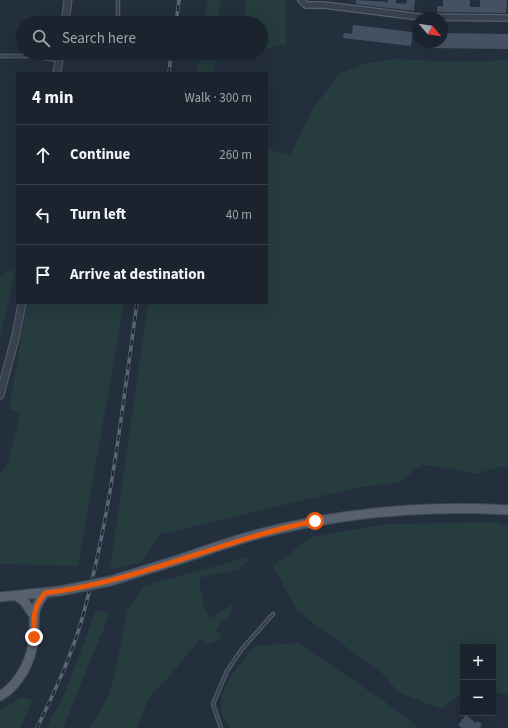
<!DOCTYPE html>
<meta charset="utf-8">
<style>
body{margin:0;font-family:"Source Sans 3",sans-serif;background:#242b36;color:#f1f3f6}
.controls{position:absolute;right:12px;bottom:12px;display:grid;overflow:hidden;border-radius:0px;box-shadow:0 4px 16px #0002}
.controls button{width:36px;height:36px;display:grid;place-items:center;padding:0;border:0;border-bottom:1px solid #39404a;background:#1b232e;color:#f1f3f6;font:20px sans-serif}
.compass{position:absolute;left:412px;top:12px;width:36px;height:36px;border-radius:50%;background:#1b232e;box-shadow:0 4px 16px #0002;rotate:119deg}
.stop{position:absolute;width:12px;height:12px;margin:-9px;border:3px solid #ea580c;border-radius:50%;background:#fff}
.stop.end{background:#ea580c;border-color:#fff;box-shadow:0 1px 4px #0008}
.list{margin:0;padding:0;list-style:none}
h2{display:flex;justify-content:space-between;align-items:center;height:52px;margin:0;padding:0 16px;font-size:17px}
h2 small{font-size:13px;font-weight:400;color:#a0a4aa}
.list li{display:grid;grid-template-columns:26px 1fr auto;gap:12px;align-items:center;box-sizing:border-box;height:60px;padding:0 16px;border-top:1px solid #39404a}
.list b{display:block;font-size:15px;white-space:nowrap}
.list em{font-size:13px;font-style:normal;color:#a0a4aa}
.icon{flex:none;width:22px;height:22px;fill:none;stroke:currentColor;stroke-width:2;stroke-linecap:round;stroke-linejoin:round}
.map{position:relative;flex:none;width:508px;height:728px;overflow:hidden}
.search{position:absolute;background:#1b232e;box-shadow:0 4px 16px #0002;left:16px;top:16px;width:252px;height:44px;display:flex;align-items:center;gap:10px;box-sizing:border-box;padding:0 14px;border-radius:22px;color:#a0a4aa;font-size:15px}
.panel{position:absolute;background:#1b232e;box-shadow:0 4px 16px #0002;left:16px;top:72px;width:252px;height:232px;border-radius:0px}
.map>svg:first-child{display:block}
.green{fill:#263c3f}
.building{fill:#455162}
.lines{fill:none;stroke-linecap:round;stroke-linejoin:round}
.service-casing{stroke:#565f6c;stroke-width:4.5}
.minor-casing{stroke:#565f6c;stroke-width:8}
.tertiary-casing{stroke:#565f6c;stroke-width:9}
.primary-casing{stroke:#414a57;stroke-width:11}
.service{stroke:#38414e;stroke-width:2.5}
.minor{stroke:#38414e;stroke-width:5.5}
.tertiary{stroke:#38414e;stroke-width:7}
.primary{stroke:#56606e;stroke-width:9}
.rail-casing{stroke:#5a6575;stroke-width:3.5}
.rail{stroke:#1d2633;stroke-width:2;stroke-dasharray:6;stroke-linecap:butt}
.primary-bridge-casing{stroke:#414a57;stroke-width:11;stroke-linecap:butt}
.primary-bridge{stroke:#56606e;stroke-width:9}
.route{stroke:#ea580c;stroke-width:5}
</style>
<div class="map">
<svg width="508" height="728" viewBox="0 0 508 728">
<rect width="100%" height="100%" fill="#242f3e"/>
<path class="green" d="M208 0H221L218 23H204Z
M245 0H286V44L261 50V23H244Z
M200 53H216L214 73H197Z
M395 59 462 62 508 60V467H500L475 474 449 468 422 465 398 482 351 489 161 534 141 563 110 569 148 303H267V149L290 155 312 110 340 73 367 63Z
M17 266 0 337V276Z
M27 303H124L78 566 0 564V473L7 466 20 414 9 409Z
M496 522 508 526V695L493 692V647H463V693L441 709 398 692 383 674 297 611 273 566 312 537 385 524Z
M252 556 238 569 199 578 203 604 210 618 233 604 229 617 218 626 216 631 221 633 218 640 209 644 200 639 164 683 150 695 137 728H90L108 697 114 678 127 610 144 586Z
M96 610 110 613 63 728H46L65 693Z
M298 643 388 704 419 728H230C227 724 223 719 222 714 217 686 239 666 255 646Z
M21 697 33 700 20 728H0V711Z"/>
<path class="building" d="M356 0 388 2V0H396V3L406 4 407 0H415L414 11 356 4Z
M443 0H470V7H480V0H507L506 13 437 12V6H443Z
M353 25 413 32 411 46 343 38 344 33 352 34Z
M442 33 508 34V49L426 48V42H442Z
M466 715 476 723 477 721 482 724 480 727 482 728H462L458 725Z"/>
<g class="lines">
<defs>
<path id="service" d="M118 23V0
M61 53 107 57 113 53
M0 56H30L57 60
M221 728 213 704 227 671 242 649 273 614"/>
<path id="minor" d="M301 0 306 5H324L420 17 508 18"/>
<path id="tertiary" d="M65 23 68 0
M57 73 60 53
M0 395 16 335 22 303"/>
<path id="primary" d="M165 564C195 555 224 543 255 535 338 513 422 505 508 510
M17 596 24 601 33 614
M0 597 60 591
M0 696C20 684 32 660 34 636 35 616 31 611 45 593"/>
</defs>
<use href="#service" class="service-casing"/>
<use href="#minor" class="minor-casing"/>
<use href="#tertiary" class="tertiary-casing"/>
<use href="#primary" class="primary-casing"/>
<use href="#service" class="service"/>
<use href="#minor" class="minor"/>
<use href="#tertiary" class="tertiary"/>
<use href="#primary" class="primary"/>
<defs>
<path id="rail" d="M176 23 179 0
M169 73 171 53
M37 728C54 693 71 657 82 619 111 516 122 409 137 303"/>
</defs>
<use href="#rail" class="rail-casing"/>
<use href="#rail" class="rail"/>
<defs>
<path id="primary-bridge" d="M60 591 110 581 165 564"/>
</defs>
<use href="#primary-bridge" class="primary-bridge-casing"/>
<use href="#primary-bridge" class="primary-bridge"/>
</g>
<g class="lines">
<path class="route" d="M34 637C34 618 32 609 45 593 138 582 224 539 315 521"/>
</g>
</svg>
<div class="controls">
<button>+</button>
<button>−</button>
</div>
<svg class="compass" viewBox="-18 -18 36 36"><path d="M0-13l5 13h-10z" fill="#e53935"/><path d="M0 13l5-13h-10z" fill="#a0a4aa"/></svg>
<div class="stop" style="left:315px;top:521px"></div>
<div class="stop end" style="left:34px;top:637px"></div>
<div class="search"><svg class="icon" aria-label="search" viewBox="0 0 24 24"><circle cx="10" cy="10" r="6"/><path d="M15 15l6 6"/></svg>Search here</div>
<section class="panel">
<h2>4 min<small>Walk · 300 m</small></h2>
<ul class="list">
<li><svg class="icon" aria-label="ahead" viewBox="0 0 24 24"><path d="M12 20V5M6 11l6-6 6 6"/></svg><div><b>Continue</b></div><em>260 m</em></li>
<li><svg class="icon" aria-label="left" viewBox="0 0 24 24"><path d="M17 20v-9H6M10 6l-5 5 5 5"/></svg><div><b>Turn left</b></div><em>40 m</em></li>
<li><svg class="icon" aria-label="arrive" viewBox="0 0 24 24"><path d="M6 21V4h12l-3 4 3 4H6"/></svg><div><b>Arrive at destination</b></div></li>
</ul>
</section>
</div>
